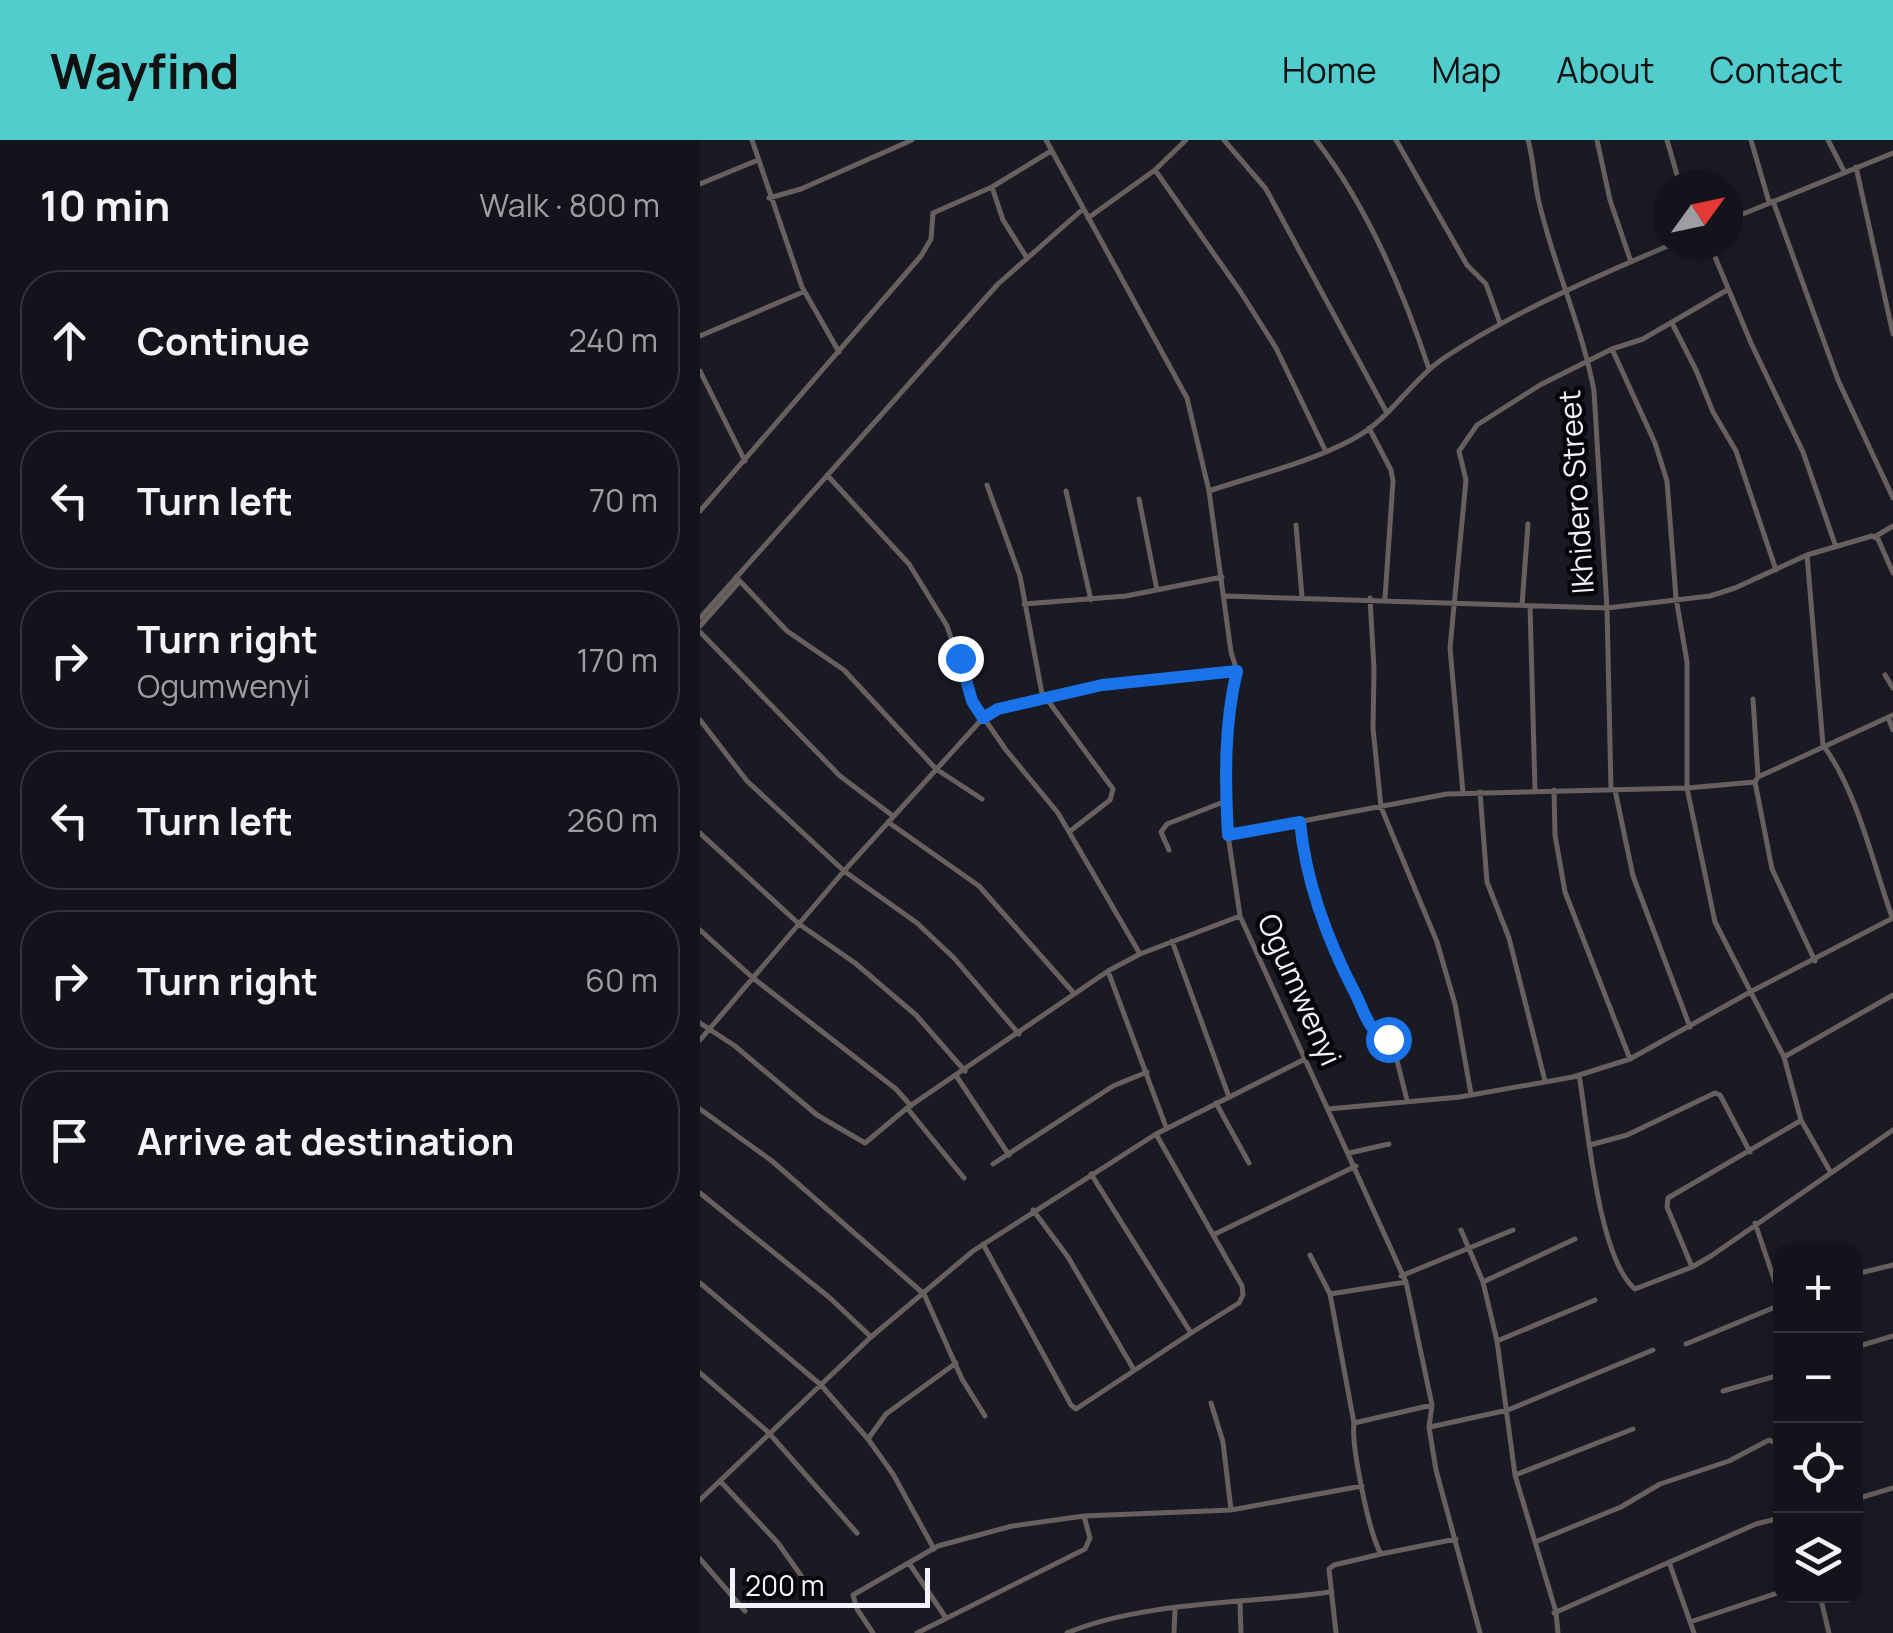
<!DOCTYPE html>
<meta charset="utf-8">
<style>
body{margin:0;font-family:Manrope,sans-serif;background:#202128;color:#f1f3f6}
.controls{position:absolute;right:30px;bottom:30px;display:grid;overflow:hidden;border-radius:20px;box-shadow:0 10px 40px #0002}
.controls button{width:90px;height:90px;display:grid;place-items:center;padding:0;border:0;border-bottom:2px solid #32333a;background:#13141b;color:#f1f3f6;font:50px sans-serif}
.compass{position:absolute;left:953px;top:30px;width:90px;height:90px;border-radius:50%;background:#13141b;box-shadow:0 10px 40px #0002;rotate:57deg}
.scale{position:absolute;left:30px;bottom:25px;width:200px;box-sizing:border-box;padding-left:10px;border:5px solid #f2f3fa;border-top:0;font-size:28px;line-height:35px;white-space:nowrap;color:#f2f3fa;-webkit-text-stroke:8px #050609;paint-order:stroke}
.stop{position:absolute;width:30px;height:30px;margin:-22px;border:8px solid #1a73e8;border-radius:50%;background:#fff}
.stop.end{background:#1a73e8;border-color:#fff;box-shadow:0 2px 10px #0008}
.list{margin:0;padding:0;list-style:none}
h2{display:flex;justify-content:space-between;align-items:center;height:130px;margin:0;padding:0 40px;font-size:42px}
h2 small{font-size:32px;font-weight:400;color:#9d9ea3}
.list li{display:grid;grid-template-columns:65px 1fr auto;gap:30px;align-items:center;box-sizing:border-box;height:140px;margin:0 20px 20px;padding:0 20px;border:2px solid #32333a;border-radius:40px}
.list b{display:block;font-size:38px;white-space:nowrap}
.list p{margin:0;font-size:32px;white-space:nowrap;color:#9d9ea3}
.list em{font-size:32px;font-style:normal;color:#9d9ea3}
.icon{flex:none;width:55px;height:55px;fill:none;stroke:currentColor;stroke-width:2;stroke-linecap:round;stroke-linejoin:round}
.map{position:relative;flex:none;width:1193px;height:1493px;overflow:hidden}
header{display:flex;align-items:center;gap:60px;box-sizing:border-box;height:140px;padding:0 50px;background:#52cdce;color:#111}
header strong{font-size:48px}
nav{display:flex;gap:55px;margin-inline-start:auto;font-size:35px}
main{display:flex}
aside{flex:1;background:#13141b}
.map>svg:first-child{display:block}
.lines{fill:none;stroke-linecap:round;stroke-linejoin:round}
.minor{stroke:#67605e;stroke-width:5}
.route{stroke:#1a73e8;stroke-width:12}
.labels{text-anchor:middle;stroke-width:9;stroke-linejoin:round;paint-order:stroke}
.street-label{font-size:30px;fill:#f2f3fa;stroke:#050609}
</style>
<header>
<strong>Wayfind</strong>
<nav><a>Home</a><a>Map</a><a>About</a><a>Contact</a></nav>
</header>
<main>
<aside>
<h2>10 min<small>Walk · 800 m</small></h2>
<ul class="list">
<li><svg class="icon" aria-label="ahead" viewBox="0 0 24 24"><path d="M12 20V5M6 11l6-6 6 6"/></svg><div><b>Continue</b></div><em>240 m</em></li>
<li><svg class="icon" aria-label="left" viewBox="0 0 24 24"><path d="M17 20v-9H6M10 6l-5 5 5 5"/></svg><div><b>Turn left</b></div><em>70 m</em></li>
<li><svg class="icon" aria-label="right" viewBox="0 0 24 24"><path d="M7 20v-9h11M14 6l5 5-5 5"/></svg><div><b>Turn right</b><p>Ogumwenyi</p></div><em>170 m</em></li>
<li><svg class="icon" aria-label="left" viewBox="0 0 24 24"><path d="M17 20v-9H6M10 6l-5 5 5 5"/></svg><div><b>Turn left</b></div><em>260 m</em></li>
<li><svg class="icon" aria-label="right" viewBox="0 0 24 24"><path d="M7 20v-9h11M14 6l5 5-5 5"/></svg><div><b>Turn right</b></div><em>60 m</em></li>
<li><svg class="icon" aria-label="arrive" viewBox="0 0 24 24"><path d="M6 21V4h12l-3 4 3 4H6"/></svg><div><b>Arrive at destination</b></div></li>
</ul>
</aside>
<div class="map">
<svg width="1193" height="1493" viewBox="0 0 1193 1493">
<rect width="100%" height="100%" fill="#191a24"/>
<g class="lines">
<path class="minor" d="M52 0 102 147 139 212
M346 0 487 258 509 351 531 512 537 531 532 552 526 661 528 695 540 776 706 1142 732 1265 729 1287 736 1330 780 1493
M524 0 566 49 687 273
M616 0C667 66 703 150 729 229
M696 0 767 125 786 144 800 183
M828 0C834 21 834 42 839 62 854 127 882 186 894 251L907 468 911 650
M897 0 910 60 931 122
M967 0 980 45
M1051 0 1069 62
M1128 0 1144 31
M1156 27 1193 194
M455 30 540 151 576 208 626 312
M0 44 58 20
M292 47 303 80 327 118
M69 58 101 49 212 0
M1073 61 1138 240 1193 358
M388 78 455 30 486 0
M1028 80 1193 13
M1010 105 1051 203 1103 312 1136 407
M972 183 996 230 1013 272 1036 311 1076 430
M0 196 103 152
M912 209 955 303 967 341 976 458 987 522V648L1015 782 1084 917 1101 980 1131 1033
M0 231 45 321
M669 288 691 330 693 341 685 458
M127 335 209 424 247 486 272 561 306 610 358 673 440 814
M287 345 320 436 343 559
M366 351 391 460
M509 351C556 335 609 323 653 299 690 280 710 241 744 218 811 173 895 137 970 105
M439 359 457 450
M0 371 221 116 231 99 233 73 292 47 351 11
M596 385 602 457
M1176 396 1193 386
M1107 415 1123 605C1157 651 1173 723 1192 777
M36 437 87 491 144 530 236 629 282 659
M526 456 907 468 1010 456 1035 448 1107 415 1172 396 1178 399 1193 433
M670 458 674 529 673 588 681 667 737 802 755 864 771 954
M324 464 426 456 522 437
M822 465 828 384
M830 466 835 650
M0 478 298 144 383 69
M0 486 40 441
M0 492 140 636 193 676
M1185 535 1193 548
M346 558 413 649 410 660 369 692
M1053 559 1058 637
M1188 577 1193 590
M0 580 47 641 144 731 217 783 254 818 319 894
M1055 642 1072 729 1115 821
M854 650 855 695 865 752 930 919
M915 650 933 736 990 887
M780 652 787 742 809 798 845 941
M763 653 750 508 766 340 759 311 777 285 840 245 912 209 943 199 1027 150
M188 682 279 746 372 851
M600 682 604 719 630 805 673 890 693 905 707 960
M0 693 99 784 155 823 216 875 265 931
M528 695 747 654 987 648 1055 642 1058 637 1193 575
M469 710 461 692 467 684 526 661
M0 790 53 838 196 949 211 966
M472 801 529 957
M408 831 466 987
M0 883 35 906 117 975 165 1003 207 968 408 831 440 814 540 776
M0 900 144 731 283 578 298 569 402 545 537 531
M1084 917 1193 855
M879 935C888 986 898 1118 935 1149L992 1127 1011 1116 1193 990
M257 937 309 1015
M516 963 549 1023
M207 968 264 1038
M0 969 72 1021 224 1154 262 1239 285 1276
M628 969 760 957 873 937 930 919 1052 851 1193 778
M890 1005 927 995 1015 953 1020 955 1050 1012
M649 1013 689 1004
M293 1024 413 946 447 932
M391 1034 491 1193 539 1163 543 1155 542 1146 456 994
M0 1053 130 1158 170 1196
M333 1070 368 1117 434 1230
M1055 1083 1080 1157
M761 1090 783 1142 797 1201 815 1335 856 1472 858 1493
M515 1094 656 1026
M283 1104 371 1265 376 1269 491 1193
M610 1115 630 1154 706 1142
M992 1127 967 1067 968 1058 1100 981
M1156 1134 1193 1125
M701 1136 813 1090
M783 1142 875 1099
M0 1143 121 1245 168 1299 193 1334 234 1409
M630 1154 654 1283
M797 1201 895 1160
M986 1204 1080 1165
M1156 1207 1193 1196
M0 1233 68 1292 157 1393
M1023 1251 1080 1235
M511 1263 523 1302 531 1370
M732 1265 654 1283C651 1305 669 1394 681 1414L756 1399
M730 1287 808 1270 953 1210
M168 1299 186 1274 256 1223
M815 1335 933 1289
M21 1342 78 1403 107 1444
M1156 1359 1193 1348
M0 1360 171 1197 273 1111 456 994 605 919
M835 1402 921 1367 960 1344 1029 1321 1069 1300 1080 1305
M0 1419 45 1471
M969 1422 994 1493
M209 1423 246 1478
M1120 1456 1129 1493
M540 1463 541 1493
M854 1473 1056 1384 1080 1378
M990 1482 1080 1452
M173 1493 157 1469 153 1455 238 1406 312 1386 384 1376 531 1370 662 1346
M217 1493 385 1409 390 1398 384 1376
M367 1493C443 1461 548 1464 630 1452
M474 1493 475 1469
M636 1493 629 1429 634 1425 681 1414"/>
</g>
<g class="lines">
<path class="route" d="M260 518 272 561 283 578 298 569 402 545 537 531C524 584 525 641 528 695L600 682C606 744 628 802 657 857 664 872 670 894 688 899"/>
</g>
<g class="labels">
<g class="street-label">
<text transform="translate(877 352) rotate(-94)" y="10">Ikhidero Street</text>
<text transform="translate(599 850) rotate(66)" y="10">Ogumwenyi</text>
</g>
</g>
</svg>
<div class="controls">
<button>+</button>
<button>−</button>
<button><svg class="icon" aria-label="locate" viewBox="0 0 24 24"><circle cx="12" cy="12" r="6"/><path d="M12 2v4M12 18v4M2 12h4M18 12h4"/></svg></button>
<button><svg class="icon" aria-label="layers" viewBox="0 0 24 24"><path d="M12 4l9 5-9 5-9-5zM3 14l9 5 9-5"/></svg></button>
</div>
<svg class="compass" viewBox="-18 -18 36 36"><path d="M0-13l5 13h-10z" fill="#e53935"/><path d="M0 13l5-13h-10z" fill="#9d9ea3"/></svg>
<div class="scale">200 m</div>
<div class="stop" style="left:688px;top:899px"></div>
<div class="stop end" style="left:260px;top:518px"></div>
</div>
</main>
